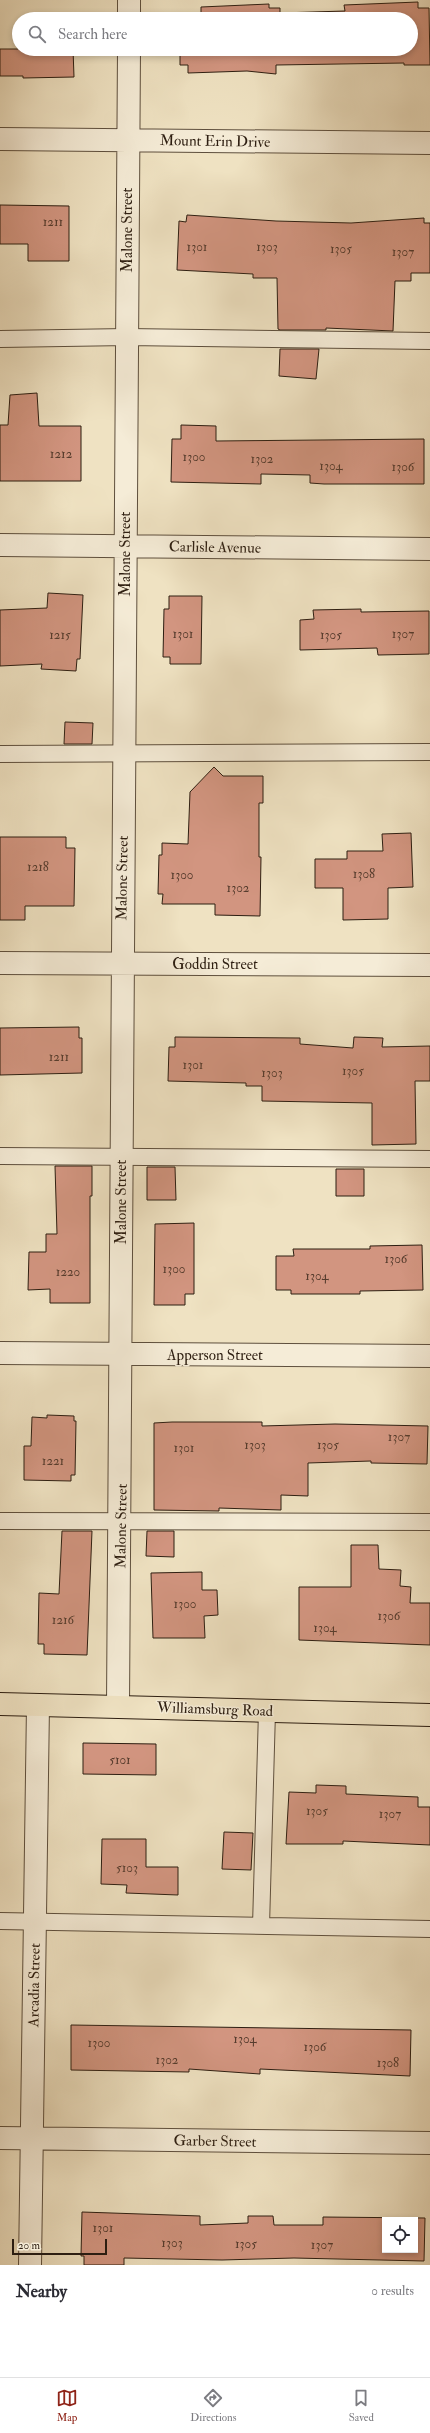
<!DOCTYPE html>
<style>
body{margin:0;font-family:"IM FELL Double Pica",serif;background:#f7f7f7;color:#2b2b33}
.controls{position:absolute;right:12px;bottom:12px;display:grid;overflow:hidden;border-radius:0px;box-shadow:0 2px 6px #0003}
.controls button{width:36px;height:36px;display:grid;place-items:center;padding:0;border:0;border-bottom:1px solid #e1e1e2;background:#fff;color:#2b2b33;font:20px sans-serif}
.scale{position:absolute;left:12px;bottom:10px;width:95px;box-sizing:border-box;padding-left:4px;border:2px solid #2d1e11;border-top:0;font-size:11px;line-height:14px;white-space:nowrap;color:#2d1e11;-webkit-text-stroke:3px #f5ecd7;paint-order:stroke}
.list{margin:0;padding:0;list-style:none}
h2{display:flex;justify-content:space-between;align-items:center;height:52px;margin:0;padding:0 16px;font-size:17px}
h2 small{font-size:13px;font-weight:400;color:#7c7c81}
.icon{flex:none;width:22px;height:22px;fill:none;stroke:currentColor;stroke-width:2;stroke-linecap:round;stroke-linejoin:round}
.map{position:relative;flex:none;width:430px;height:2265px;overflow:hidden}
.search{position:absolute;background:#fff;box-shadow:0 2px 6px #0003;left:12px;right:12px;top:12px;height:44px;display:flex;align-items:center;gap:10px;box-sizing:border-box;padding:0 14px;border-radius:22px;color:#7c7c81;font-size:15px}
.sheet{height:112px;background:#fff}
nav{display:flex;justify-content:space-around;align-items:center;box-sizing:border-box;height:56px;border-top:1px solid #e1e1e2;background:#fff;font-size:11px;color:#7c7c81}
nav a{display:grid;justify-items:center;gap:2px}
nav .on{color:#8f2418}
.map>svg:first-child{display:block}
.building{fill:#d29580;stroke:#2d1e11;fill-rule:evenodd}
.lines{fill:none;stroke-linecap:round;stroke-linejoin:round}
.lane-casing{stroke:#5e4f3d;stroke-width:18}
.street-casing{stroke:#5e4f3d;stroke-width:24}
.primary-casing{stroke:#2d1e11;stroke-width:24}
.lane{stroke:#f5ecd7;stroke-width:16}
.street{stroke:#f5ecd7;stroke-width:22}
.primary{stroke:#efe2c2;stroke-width:22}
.labels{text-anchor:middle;stroke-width:3;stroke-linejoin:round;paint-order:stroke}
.number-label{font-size:13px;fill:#563c2d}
.street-label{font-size:15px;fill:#2d1e11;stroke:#f5ecd7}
</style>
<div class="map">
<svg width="430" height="2265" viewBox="0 0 430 2265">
<rect width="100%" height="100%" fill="#efe2c2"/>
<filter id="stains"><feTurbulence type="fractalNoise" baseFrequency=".005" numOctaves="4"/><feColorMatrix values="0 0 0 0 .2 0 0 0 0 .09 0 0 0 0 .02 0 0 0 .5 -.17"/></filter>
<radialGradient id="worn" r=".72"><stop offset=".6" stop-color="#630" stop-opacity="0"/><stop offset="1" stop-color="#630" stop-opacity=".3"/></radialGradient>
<path class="building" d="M418 2V8H429L430 65H404V63L276 65V74L247 71 188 73V65H180V49H411V19H179V13H201V7L269 4V8H280V13L345 11 344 5Z
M0 49H73L74 77 23 78V76H0Z
M0 205 69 206V261H28V244H0Z
M187 215 276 221 351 223 424 218V223H430V273H411V281H395L393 331 326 328V330H280L278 329 277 278H253V274L177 270 179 221 186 222Z
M280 349H319L316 379 279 376Z
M37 393 39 426H81V481H0V425H8L10 395Z
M181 425 216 426V441L424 439V484H324L310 483V475L261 474V484L171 482 172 439H181Z
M48 593 83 595 80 659H77L76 671 41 669 42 664 0 666V610L47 608Z
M169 596H202L201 664H170V657H163L164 609H169Z
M361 609V612L429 611V654L378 655 377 648 300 650V620L314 619 313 610Z
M65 722 93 723 92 744H64Z
M214 767 223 776H263V803H259V857H261L260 916 215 915V904H162L163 894H158L159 855H162V843L188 844 190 792Z
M411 833 413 887 388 888V919L343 920V888H315V859H347V851H383L382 834Z
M0 837H66V848H75L74 906H25V920H0Z
M79 1027V1038H82V1073L0 1075V1028Z
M175 1037 300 1038V1044L353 1048 354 1037 383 1038 382 1047 430 1046V1081H415L416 1144 372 1145V1103L262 1101V1086H246V1083L168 1081 169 1047H175Z
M55 1166H92V1196H90V1303H50V1289L28 1290 29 1252H46V1234H57Z
M147 1167H175L176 1200H147Z
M336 1169H364V1196H336Z
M194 1223V1294H185V1305H154L155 1224Z
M422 1245 423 1290 360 1291V1294H291V1290H276V1256H294L293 1249H370V1246Z
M47 1415 74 1416V1421H76L75 1475H71V1481L24 1480V1446H31L32 1417 47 1418Z
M172 1422H262V1426L335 1424 428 1426 427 1464 371 1463V1461L308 1463V1496L281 1495V1510L219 1508V1511L154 1510V1423Z
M62 1531H92L87 1655 44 1654V1644H38L39 1593 59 1594Z
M147 1531H174V1557L146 1556Z
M351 1545H378L379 1569 401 1570 400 1586 411 1587 410 1603H430V1645L299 1640V1587H351Z
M202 1572V1590H217L218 1615 204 1616 205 1638H153L151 1573Z
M83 1743 156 1744V1775L83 1774Z
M316 1785 346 1786V1794L418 1797V1807H430V1845L343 1841V1844H286L289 1792 316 1793Z
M224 1832 253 1833 251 1870 222 1869Z
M102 1839H146V1867H178V1895L126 1893 127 1885 101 1884Z
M71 2025 411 2030 410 2076 260 2069V2074L189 2069V2072L71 2070Z
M82 2212 200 2216V2225L248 2223V2216H273L274 2225H323V2217L425 2218 424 2261 294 2258 222 2260 124 2258V2265H84V2256H81ZM385 2220H415V2250H385Z"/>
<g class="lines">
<defs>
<path id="lane" d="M0 339 127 337 430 341
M0 754 430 752
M0 1156 430 1159
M0 1521 430 1522
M0 1921 430 1929
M261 1926 267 1711"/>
<path id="street" d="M129 19V0
M0 139 430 143
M0 545 430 549
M0 963 430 965
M0 1353 430 1356
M118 1706 129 49
M0 2138 430 2143
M30 2265 38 1705"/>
<path id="primary" d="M0 1704 430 1715"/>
</defs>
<use href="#lane" class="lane-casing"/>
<use href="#street" class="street-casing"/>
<use href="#primary" class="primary-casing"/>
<use href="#lane" class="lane"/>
<use href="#street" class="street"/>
<use href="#primary" class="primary"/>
</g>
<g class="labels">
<g class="number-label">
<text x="53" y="226">1211</text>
<text x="197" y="251">1301</text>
<text x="267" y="251">1303</text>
<text x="341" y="253">1305</text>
<text x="403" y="256">1307</text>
<text x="61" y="458">1212</text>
<text x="194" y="461">1300</text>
<text x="262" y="463">1302</text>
<text x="331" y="470">1304</text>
<text x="403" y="471">1306</text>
<text x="183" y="638">1301</text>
<text x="403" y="638">1307</text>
<text x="60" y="639">1215</text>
<text x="331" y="639">1305</text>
<text x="38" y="871">1218</text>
<text x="364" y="878">1308</text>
<text x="182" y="879">1300</text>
<text x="238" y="892">1302</text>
<text x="59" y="1061">1211</text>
<text x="193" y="1069">1301</text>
<text x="353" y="1075">1305</text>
<text x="272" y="1077">1303</text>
<text x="396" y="1263">1306</text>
<text x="174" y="1273">1300</text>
<text x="68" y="1276">1220</text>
<text x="317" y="1280">1304</text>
<text x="399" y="1441">1307</text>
<text x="255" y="1449">1303</text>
<text x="328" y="1449">1305</text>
<text x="184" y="1452">1301</text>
<text x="53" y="1465">1221</text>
<text x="185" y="1608">1300</text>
<text x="389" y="1620">1306</text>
<text x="63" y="1624">1216</text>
<text x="325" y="1632">1304</text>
<text x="120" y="1764">5101</text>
<text x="317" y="1815">1305</text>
<text x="390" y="1818">1307</text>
<text x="127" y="1872">5103</text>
<text x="245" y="2043">1304</text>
<text x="99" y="2047">1300</text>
<text x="315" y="2051">1306</text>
<text x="167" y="2064">1302</text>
<text x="388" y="2067">1308</text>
<text x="103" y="2232">1301</text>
<text x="172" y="2247">1303</text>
<text x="246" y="2248">1305</text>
<text x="322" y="2249">1307</text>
</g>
<g class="street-label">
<text transform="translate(215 141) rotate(1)" y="5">Mount Erin Drive</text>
<text transform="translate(127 230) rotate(-90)" y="5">Malone Street</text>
<text transform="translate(215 547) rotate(1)" y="5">Carlisle Avenue</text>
<text transform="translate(125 554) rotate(-90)" y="5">Malone Street</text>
<text transform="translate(122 878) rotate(-89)" y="5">Malone Street</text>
<text x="215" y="969">Goddin Street</text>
<text transform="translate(121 1202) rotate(-90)" y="5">Malone Street</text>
<text x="215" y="1360">Apperson Street</text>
<text transform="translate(121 1526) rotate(-89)" y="5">Malone Street</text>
<text transform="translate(215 1709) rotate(2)" y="5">Williamsburg Road</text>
<text transform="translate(34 1985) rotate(-89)" y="5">Arcadia Street</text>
<text transform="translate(215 2141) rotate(1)" y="5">Garber Street</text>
</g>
</g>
<rect width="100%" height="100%" filter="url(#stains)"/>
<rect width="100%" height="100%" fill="url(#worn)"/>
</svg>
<div class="controls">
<button><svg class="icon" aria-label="locate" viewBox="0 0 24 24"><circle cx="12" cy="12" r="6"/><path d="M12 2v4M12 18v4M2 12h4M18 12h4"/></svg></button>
</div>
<div class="scale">20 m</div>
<div class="search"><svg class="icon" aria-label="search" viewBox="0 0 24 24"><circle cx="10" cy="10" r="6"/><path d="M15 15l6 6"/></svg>Search here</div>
</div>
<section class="sheet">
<h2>Nearby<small>0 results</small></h2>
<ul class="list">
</ul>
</section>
<nav>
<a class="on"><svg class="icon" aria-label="map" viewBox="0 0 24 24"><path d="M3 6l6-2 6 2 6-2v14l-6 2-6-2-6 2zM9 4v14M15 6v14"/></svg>Map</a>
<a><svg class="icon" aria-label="directions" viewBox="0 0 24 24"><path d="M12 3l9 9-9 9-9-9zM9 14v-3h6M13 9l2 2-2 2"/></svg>Directions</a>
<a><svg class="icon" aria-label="saved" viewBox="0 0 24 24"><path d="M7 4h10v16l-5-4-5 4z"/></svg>Saved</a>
</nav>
